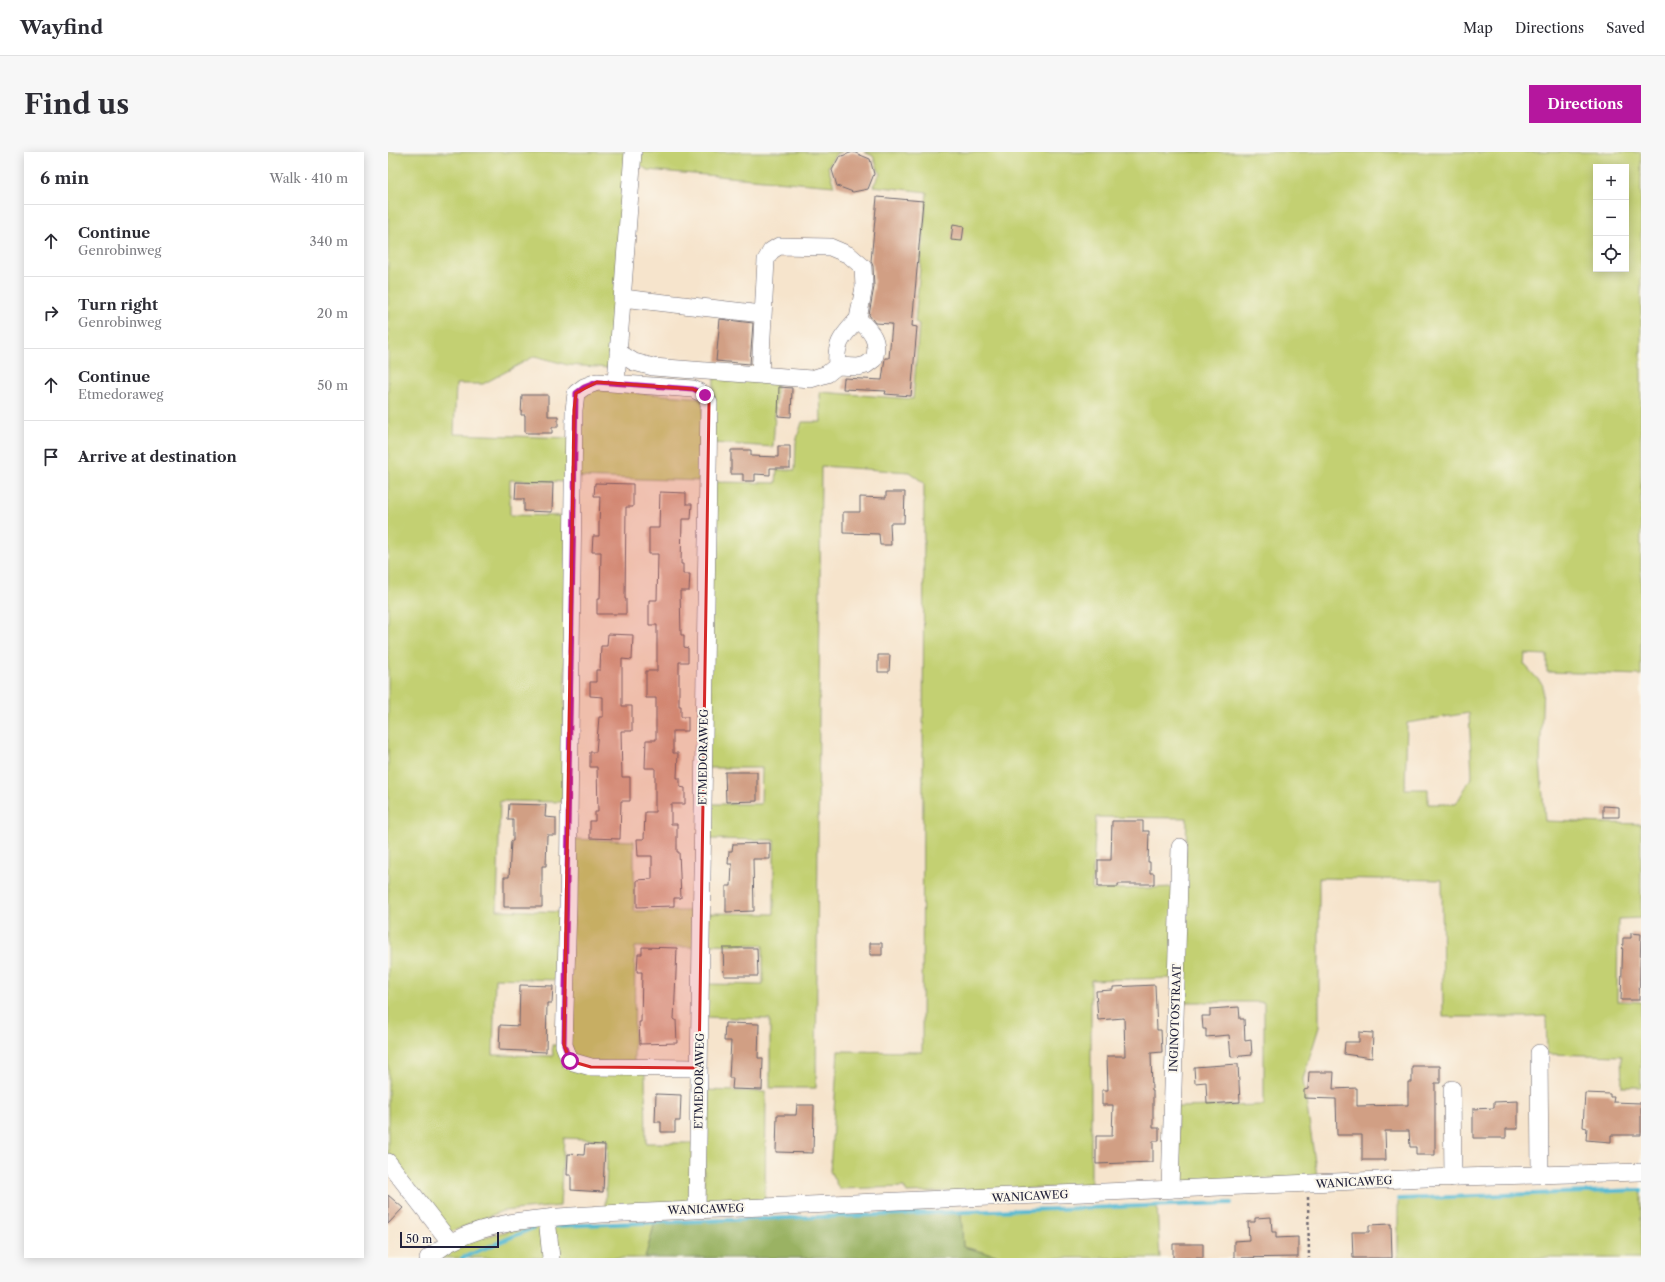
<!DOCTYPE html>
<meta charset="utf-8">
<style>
body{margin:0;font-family:"Libre Caslon Text",serif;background:#f7f7f7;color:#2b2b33}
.controls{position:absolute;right:12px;top:12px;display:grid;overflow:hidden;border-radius:0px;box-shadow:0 2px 10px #0003}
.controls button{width:36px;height:36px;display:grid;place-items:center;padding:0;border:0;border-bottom:1px solid #e1e1e2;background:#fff;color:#2b2b33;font:20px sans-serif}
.scale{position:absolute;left:12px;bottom:10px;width:99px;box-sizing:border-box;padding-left:4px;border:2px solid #22223b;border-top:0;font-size:11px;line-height:14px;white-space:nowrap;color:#22223b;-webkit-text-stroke:3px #fbf7ec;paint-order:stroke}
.stop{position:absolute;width:12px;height:12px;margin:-9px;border:3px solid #b5179e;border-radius:50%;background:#fff}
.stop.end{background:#b5179e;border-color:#fff;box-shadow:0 1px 4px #0008}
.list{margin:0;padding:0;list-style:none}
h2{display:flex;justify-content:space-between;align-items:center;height:52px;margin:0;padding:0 16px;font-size:17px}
h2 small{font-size:13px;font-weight:400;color:#7c7c81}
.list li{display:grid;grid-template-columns:26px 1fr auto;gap:12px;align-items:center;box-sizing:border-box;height:72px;padding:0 16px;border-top:1px solid #e1e1e2}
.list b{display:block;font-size:15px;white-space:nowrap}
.list p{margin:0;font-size:13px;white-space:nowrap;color:#7c7c81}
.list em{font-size:13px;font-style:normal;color:#7c7c81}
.icon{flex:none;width:22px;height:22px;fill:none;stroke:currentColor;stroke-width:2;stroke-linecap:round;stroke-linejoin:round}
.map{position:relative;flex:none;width:1253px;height:1106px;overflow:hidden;border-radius:0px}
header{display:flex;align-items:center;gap:24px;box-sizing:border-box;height:56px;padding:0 20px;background:#fff;border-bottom:1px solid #e1e1e2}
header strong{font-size:19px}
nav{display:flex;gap:22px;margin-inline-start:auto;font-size:14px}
.intro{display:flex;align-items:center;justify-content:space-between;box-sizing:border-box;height:96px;padding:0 24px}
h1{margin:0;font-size:28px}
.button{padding:10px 18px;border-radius:0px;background:#b5179e;color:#fff;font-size:14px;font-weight:700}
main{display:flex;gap:24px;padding:0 24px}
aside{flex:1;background:#fff;border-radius:0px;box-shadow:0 2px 10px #0003}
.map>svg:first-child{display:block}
.green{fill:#c3d072;stroke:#727956;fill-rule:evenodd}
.forest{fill:#9ab264;stroke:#5e6a50}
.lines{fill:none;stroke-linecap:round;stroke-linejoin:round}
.stream{stroke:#55b9d3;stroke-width:4}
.building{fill:#d19f84}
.minor-casing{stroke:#6c666e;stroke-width:18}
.path{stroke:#6c666e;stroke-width:2.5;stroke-dasharray:3 3;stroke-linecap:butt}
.minor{stroke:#fff;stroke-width:17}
.route{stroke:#b5179e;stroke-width:5}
.marked{fill:#d62828;fill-opacity:0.2;stroke:#d62828;stroke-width:3;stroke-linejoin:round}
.labels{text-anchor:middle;stroke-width:4;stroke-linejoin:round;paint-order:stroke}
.street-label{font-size:11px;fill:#22223b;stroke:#fbf7ec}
</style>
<header>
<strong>Wayfind</strong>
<nav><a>Map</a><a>Directions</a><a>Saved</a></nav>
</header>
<div class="intro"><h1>Find us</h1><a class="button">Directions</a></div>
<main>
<aside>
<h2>6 min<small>Walk · 410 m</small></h2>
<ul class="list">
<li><svg class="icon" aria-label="ahead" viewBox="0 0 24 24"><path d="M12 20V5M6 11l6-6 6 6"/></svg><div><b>Continue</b><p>Genrobinweg</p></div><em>340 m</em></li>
<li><svg class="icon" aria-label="right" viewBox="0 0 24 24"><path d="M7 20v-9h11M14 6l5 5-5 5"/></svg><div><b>Turn right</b><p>Genrobinweg</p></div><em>20 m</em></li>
<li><svg class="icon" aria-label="ahead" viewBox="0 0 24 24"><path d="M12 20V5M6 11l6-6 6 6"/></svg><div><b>Continue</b><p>Etmedoraweg</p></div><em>50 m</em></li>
<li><svg class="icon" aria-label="arrive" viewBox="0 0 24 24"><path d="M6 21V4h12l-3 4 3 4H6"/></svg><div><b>Arrive at destination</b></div></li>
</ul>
</aside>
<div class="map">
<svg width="1253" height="1106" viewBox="0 0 1253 1106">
<rect width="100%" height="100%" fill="#fbf7ec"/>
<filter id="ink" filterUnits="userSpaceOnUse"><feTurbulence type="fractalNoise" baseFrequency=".025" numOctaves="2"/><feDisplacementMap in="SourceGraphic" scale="8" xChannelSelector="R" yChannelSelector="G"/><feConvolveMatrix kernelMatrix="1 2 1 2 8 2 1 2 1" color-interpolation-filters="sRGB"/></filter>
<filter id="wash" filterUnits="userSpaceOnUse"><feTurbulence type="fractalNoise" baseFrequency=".012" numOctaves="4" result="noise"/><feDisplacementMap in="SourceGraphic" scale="16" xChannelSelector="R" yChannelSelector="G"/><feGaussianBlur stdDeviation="0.9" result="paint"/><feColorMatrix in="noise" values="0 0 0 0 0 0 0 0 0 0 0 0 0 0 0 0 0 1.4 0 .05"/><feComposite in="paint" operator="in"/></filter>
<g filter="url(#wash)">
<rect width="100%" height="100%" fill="#f6e4cc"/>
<path class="green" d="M0 0H240L224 216 180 213 147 204 95 232H68L66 282 183 286 182 330 122 328V363L180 364 175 650 112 649 109 758 175 760 172 828 107 826 105 903 165 904 164 893H174L179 910 257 919 258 991H305L304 1044 300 1050 217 1057 220 988 176 986 172 1054 114 1059 63 1080 0 1006Z
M250 0H454L448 2 440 15 446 34 259 18 251 12Z
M476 0H1253V523L1159 520V503L1137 502 1136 512 1155 533 1152 609 1157 669 1253 672V766L1230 767 1229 849 1253 850V935H1234L1233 904 1159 902 1158 864 1140 865H1055L1054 728 931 726V875L915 927 929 1024 790 1030 789 955 876 953V850H793L799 666 708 665 704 738 787 735 786 826 703 828V1034L519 1041 516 1035 451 1037 442 1019 450 899 534 900 536 331 521 320 433 314 428 936H382V867L316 865V832L375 833V793L318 792 317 761 386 762V688L317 687 318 652H373L374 616H319L324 330 388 331 389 318H407L408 290 414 270H433L432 240 525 247 531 172 527 170 539 40 485 34 492 22 485 4ZM1208 15H1238V117H1208ZM1081 561 1084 624 1068 652H1040V637H1017L1019 571Z
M326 223 389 230 385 295 325 291Z
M199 237 315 246 316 329 189 325V255Z
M184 687 246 689V759H310L309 795H247L246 911H201L187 904 180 890Z
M316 938 378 940 377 1050 322 1052 316 1047Z
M1253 1038V1106H1010V1047Z
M769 1054 772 1106H620L575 1095 573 1060Z
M267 1070 257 1106H167L165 1074Z
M148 1072 155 1079 161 1106H48L68 1092Z"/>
<path class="forest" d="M573 1060 575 1095 620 1106H257L267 1070Z"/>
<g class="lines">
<path class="stream" d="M1010 1047 1253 1038
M165 1074 843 1051
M74 1106 145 1076"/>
</g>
<g id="blocks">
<path class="building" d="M465 0 482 7 486 22 480 37 465 40 449 34 444 18 451 5Z
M489 45 535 49 524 174 529 175 523 244 497 242 498 239 455 237 456 226 494 228 497 206H501L504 172 487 171 481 163 486 135 485 114 483 109Z
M565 72 576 74 574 89 563 88Z
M332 167 365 171 362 212 328 209Z
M391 235 404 236 403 265 390 264Z
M134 243H160V264H170V275H164V281H137V263H133Z
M390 294H402V316H382V323L367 322V329H355V322H343V298H363V304L390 305Z
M128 330 165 331 164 360 136 359V347H127Z
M207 331 245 332V355H238L237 447H238V462H209V447H212L213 400H204L205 384H211V373L212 344H206Z
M272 340 298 341V352H304L303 367H294L293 412H295V422H302L301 439H292L293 483H296V495L300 496V510H291V554H293V565H300V579H285V601H290L289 626H292V635L297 636V652H283V672H289V700H291L293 746H286V754L249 755V728L264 727V704H250L249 687H256L257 660H267V616H257L258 588H268V546H258V519H269V473H261V448H269L270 402H261V376H271Z
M498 340H517L516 371H502L503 393H492L491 382 455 381V360H472V345L498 346Z
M220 482 245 483 244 508 234 507V554H244V579H233L234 625H242V649H233L232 687 202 686V669H207V660H210L209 615H202V600H208L211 565H215V545L202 544V530H208V518H212L213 494H219Z
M490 503H502L501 520H490Z
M337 620H369V649L338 650Z
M121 652 158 653 157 665 168 666V683H159L158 714H154V755H116V725H121L123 689H125V668H120Z
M1215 654 1231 655V665H1215Z
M724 669H755V679H761L760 710H762V721H766V732H730V735H710V708H723Z
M382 691V707H365L366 759 338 760V734H343L344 712H340L341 699H344L345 692Z
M1243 781 1253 782 1251 848H1233L1235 786H1243Z
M482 791H494V803H482Z
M254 795 289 796 286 868H288L289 891 252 892 251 870H253L254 820H249L250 802H254Z
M335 796H369L370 824H336Z
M132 833 165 834 164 851H159L158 900 111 898 112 873 131 874Z
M767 833 769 878H773L774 900 763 901 764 939H765V976H771V989H765V1010L708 1012V984H724L725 953H714V938H720L719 904H737L736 866 710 868 708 839 725 838V835Z
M851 855 852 867H856L857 889 863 888 864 903 843 905 841 883 818 885V877H815L814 864H822V857Z
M337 871 371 872 370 906H375L374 938 344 937 345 926H341L343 889H336Z
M971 880 985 881 984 906 956 902 957 890H971Z
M850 912 852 950 819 952 818 930 807 931 806 915Z
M1024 914H1052V931H1047V1003H1028V995H1022L1021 979H997L998 1008H974V983H949L948 947 916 946V938L920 937 921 920H946L945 937 969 936V954L1020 953V930H1024Z
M1197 941 1222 942V945H1226L1225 950 1253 951V983H1223V990L1198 988 1199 976 1195 975Z
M268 942 293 943 292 969H287V980H273V970H267Z
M1130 949V977H1118V986H1085V957L1106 956V950Z
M409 953H426L425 1001 388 1000 389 963H408Z
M197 992 217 993 215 1040 183 1038V1023H179L180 1002 196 1003Z
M0 1043 15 1056 0 1072Z
M883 1065 884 1080H888V1086L910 1085V1105L846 1106V1089L861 1088 860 1070H867V1066Z
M1003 1072 1004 1106H965L964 1080H981V1073Z
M785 1092H815V1106H785Z"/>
</g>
</g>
<g filter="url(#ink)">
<use href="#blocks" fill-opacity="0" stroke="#6c666e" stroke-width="1"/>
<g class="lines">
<defs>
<path id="minor" d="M234 146 374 162
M230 200 246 210 265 215 423 227 439 222 449 214 470 215 478 213 486 207C492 189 483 179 470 167 455 184 447 190 449 214
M372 222 378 108 383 99 391 94 442 95 461 103 475 115 476 135 470 167
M228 230 245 0
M1151 901 1152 1023
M1064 937 1065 1026
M0 1010 62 1090
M782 1038 792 695
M309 1058C311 789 316 520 321 251L317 243 305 237 209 230 196 235 188 241 186 258 180 753 176 893 182 909 203 915 311 916
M159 1066 163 1106
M40 1106C47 1101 55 1094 63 1090 109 1066 162 1066 214 1062L1038 1026 1253 1020"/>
</defs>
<use href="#minor" class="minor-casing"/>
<path class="path" d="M920 1045 921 1106"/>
<use href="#minor" class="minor"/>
</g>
</g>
<g class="lines" filter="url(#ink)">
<path class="route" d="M182 909 176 893 188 241 196 235 209 230 305 237 317 243"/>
</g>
<path class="marked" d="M209 230 305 237 317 243 321 251 311 916 203 915 182 909 176 893 186 258 188 241Z"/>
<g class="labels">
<g class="street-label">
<text transform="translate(315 605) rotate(-89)" y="4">ETMEDORAWEG</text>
<text transform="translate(787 866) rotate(-88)" y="4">INGINOTOSTRAAT</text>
<text transform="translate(311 929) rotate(-89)" y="4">ETMEDORAWEG</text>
<text transform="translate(966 1030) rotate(-3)" y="4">WANICAWEG</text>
<text transform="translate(642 1044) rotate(-3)" y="4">WANICAWEG</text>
<text transform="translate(318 1057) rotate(-2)" y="4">WANICAWEG</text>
</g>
</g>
</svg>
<div class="controls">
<button>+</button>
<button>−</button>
<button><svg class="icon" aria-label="locate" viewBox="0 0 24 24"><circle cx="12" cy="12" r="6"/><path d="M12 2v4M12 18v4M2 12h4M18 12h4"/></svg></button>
</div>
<div class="scale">50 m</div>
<div class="stop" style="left:182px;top:909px"></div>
<div class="stop end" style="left:317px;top:243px"></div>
</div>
</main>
